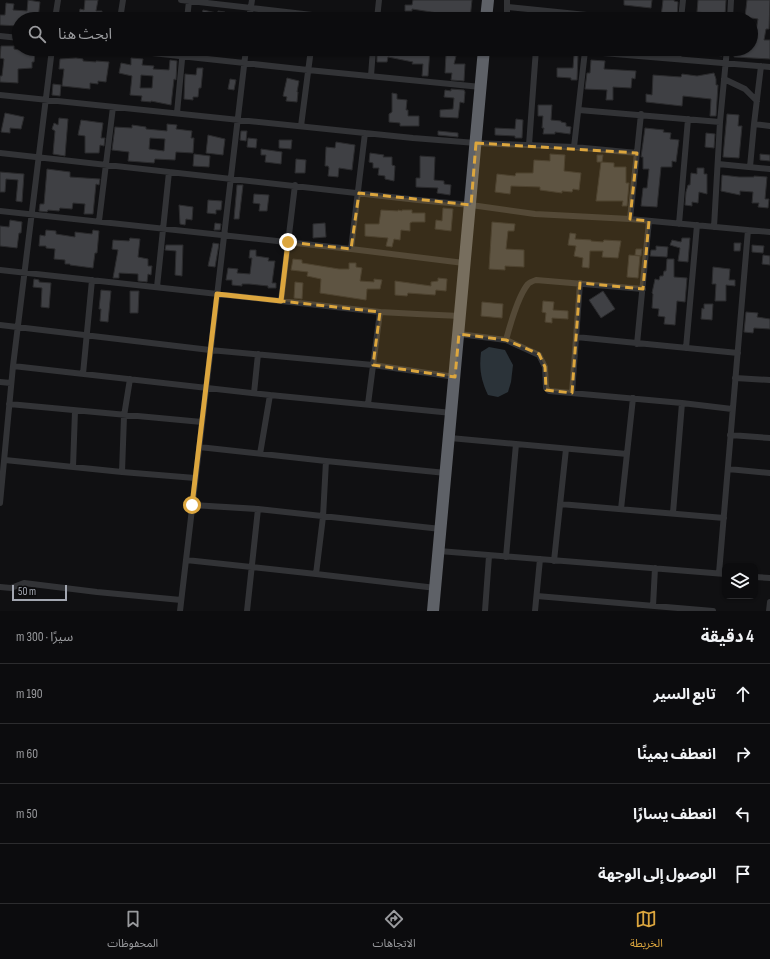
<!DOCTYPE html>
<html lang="ar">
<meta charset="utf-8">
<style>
body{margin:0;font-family:"Sofia Sans Condensed","Noto Sans Arabic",sans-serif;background:#1a1a1c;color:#f1f3f6;direction:rtl}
.controls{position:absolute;right:12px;bottom:12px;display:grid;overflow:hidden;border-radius:8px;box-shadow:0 1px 3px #0004}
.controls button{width:36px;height:36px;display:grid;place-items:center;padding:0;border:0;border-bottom:1px solid #2c2c2e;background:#0c0c0e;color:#f1f3f6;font:20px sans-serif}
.scale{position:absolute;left:12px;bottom:10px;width:55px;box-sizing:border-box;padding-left:4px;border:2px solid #a3a7b1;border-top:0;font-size:11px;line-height:14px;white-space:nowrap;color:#a3a7b1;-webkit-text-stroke:3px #0b0b0c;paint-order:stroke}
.stop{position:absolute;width:12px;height:12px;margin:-9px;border:3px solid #dca63e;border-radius:50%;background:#fff}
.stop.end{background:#dca63e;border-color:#fff;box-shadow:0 1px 4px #0008}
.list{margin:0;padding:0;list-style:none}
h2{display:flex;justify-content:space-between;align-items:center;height:52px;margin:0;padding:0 16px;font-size:17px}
h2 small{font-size:13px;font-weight:400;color:#9a9b9e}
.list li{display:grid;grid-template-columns:26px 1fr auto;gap:12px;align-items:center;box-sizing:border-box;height:60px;padding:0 16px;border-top:1px solid #2c2c2e}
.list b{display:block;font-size:15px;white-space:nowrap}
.list em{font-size:13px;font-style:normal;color:#9a9b9e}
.icon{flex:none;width:22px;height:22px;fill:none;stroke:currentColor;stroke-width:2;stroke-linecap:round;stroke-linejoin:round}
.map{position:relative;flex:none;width:770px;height:611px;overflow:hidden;direction:ltr}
.search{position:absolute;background:#0c0c0e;box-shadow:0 1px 3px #0004;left:12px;right:12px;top:12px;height:44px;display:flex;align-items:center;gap:10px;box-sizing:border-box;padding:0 14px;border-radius:22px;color:#9a9b9e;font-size:15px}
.sheet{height:292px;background:#0c0c0e}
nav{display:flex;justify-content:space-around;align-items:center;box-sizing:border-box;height:56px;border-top:1px solid #2c2c2e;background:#0c0c0e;font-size:11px;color:#9a9b9e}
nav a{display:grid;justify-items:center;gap:2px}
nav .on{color:#dca63e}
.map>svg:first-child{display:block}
.water{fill:#2b3339}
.building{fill:#3f4044;stroke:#2b2b2d;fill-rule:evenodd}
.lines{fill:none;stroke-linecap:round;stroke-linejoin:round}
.street{stroke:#323336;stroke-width:6}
.highway{stroke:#5e6167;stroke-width:12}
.route{stroke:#dca63e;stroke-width:5}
.marked{fill:#dca63e;fill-opacity:0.2;stroke:#dca63e;stroke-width:3;stroke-dasharray:8 5;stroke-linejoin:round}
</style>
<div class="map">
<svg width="770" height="611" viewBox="0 0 770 611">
<rect width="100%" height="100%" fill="#101012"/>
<path class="water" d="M489 347 505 350 513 365 511 382 508 392 498 397 488 395C481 380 479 369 481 352Z"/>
<path class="building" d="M28 0 40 2 38 19 25 18V19H19V26L0 25V15H5L6 3 14 4 13 10 27 11Z
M85 0H98L96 11H102V17L79 14 80 9 84 10Z
M413 0H472L470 19H458L459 14H444L412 9V11H405V5H412Z
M624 0H652L651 8 624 5Z
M663 0H674V1L678 2 677 19 661 17Z
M698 0H726L725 16 716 15V19H707V13L697 12Z
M747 0H770L769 29H766L764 40H770V59L734 57 735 49H751V36L755 37 758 19 745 17Z
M203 10 217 13V19H201Z
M218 11 225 12V18H217Z
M1 46H14V49L35 53 34 62H32V68L18 69V83L0 82V76H2L4 59 0 58Z
M188 49H205L204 54 188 52Z
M377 49H430L428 76H422L423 64H412L413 62 388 57 387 62H377Z
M716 49H722V56L715 55Z
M446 54 456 56 454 64H465L464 81 451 80 452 73H445Z
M574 55H578L577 80H571V78L557 77V68H573Z
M76 58 83 59V61L96 62V61L109 62 106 82 98 81V84L90 83V89L62 86 64 69H59L60 59Z
M131 58 143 59 142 65 154 66 153 69 169 70 170 60 177 61 176 80 174 79 171 105 151 101V102L141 101 142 96 130 95 132 76 119 73 121 63 131 65ZM141 75 153 76 152 88H140Z
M591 60 605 61 604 69 636 71 635 79 632 78 631 88 613 87V100H606L607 90 585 89 587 73H590Z
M197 68H203L201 88H199L198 97H193V100L184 99 185 74 196 75Z
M714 73 716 79V85H718L716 116H710L711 99 683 96 682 106 646 102V94L652 95 653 75 681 77 682 74 697 76Z
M287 78 299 81 297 92H298L297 102 286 101 287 97 283 96Z
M230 79 236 80 234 90 228 89Z
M53 84 61 85 60 96 52 95Z
M451 89 464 90 465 92 464 103 460 102 458 118 440 117V110L453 109 454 98 444 97 445 90 451 91Z
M392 93 397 94V99L407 100 406 110H408V116H419V126H400V123L389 122V114L392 112Z
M538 105H552L551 120 561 121V122L566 123V126L571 127 570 134 555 132V134H543L544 128H542L543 116H538Z
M5 113 24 117 21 129 10 128V133L1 132Z
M727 114 739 115 738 126H742L739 158 723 157Z
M59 118 68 119 65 156 53 154 55 131 52 129 54 123 58 125Z
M516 119 523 120 522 138H515V136L495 135V128L515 129Z
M81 120 103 123 101 138H105L104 146 100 145 99 153H85V136L78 135Z
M167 124 177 125 176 129 192 131 191 138H194L193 153 176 152 175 160 155 159 154 163 128 161 129 152 112 150 115 127 132 128V125L146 127V129L167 131ZM150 138 165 139 164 151 149 149Z
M645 128 664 130 663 132 671 133 670 139 679 140 676 162 672 161V167H661L657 207 641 206 643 188H647L649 169H643V157H641Z
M241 131H247L246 141 240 140Z
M438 131 458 133V137L438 135Z
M706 133 715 134 714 148 705 147Z
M208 135 225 139 223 155 206 153Z
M248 138 257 139 256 148 247 147Z
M279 140H292L291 149 279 148Z
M336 142 355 145 352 170 339 168 338 177 328 176 329 168 328 166H325L326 147 335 148Z
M261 149 282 152 281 164 265 162 266 155H261Z
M370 153 384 155 383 157H392V165L395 166 394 181 385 179V176L378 175 379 168H373V163L369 162Z
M194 154 210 156 209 167 193 166Z
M550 154 565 155 564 171 581 173 579 190 573 189 572 192 562 191V193L540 190V187L511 186 510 194 495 192 497 174 515 176 516 173H533L534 160 550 161Z
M760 154 770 155V161L760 160Z
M597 155H603L602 162H597Z
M420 156 435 157 434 180 444 181V184L451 185 450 195 437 193 438 188 416 187V178H420Z
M296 159 306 160 305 173H295Z
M601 162 614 163V167H626V183H629L627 206H622L623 201H596Z
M697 168H704V174H707V194L699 192 698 203 692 202V206L685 205 686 192 688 185H690L691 173 697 174Z
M47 169 70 172V177L100 179 99 185 96 184 93 214H84L85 204 73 203 72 209 60 208 59 211 48 210 47 212 39 211 40 204H44Z
M0 172 24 174 22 202 16 201 18 180 6 179 5 192H0Z
M722 175 739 177H754V176L767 177 765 199H769L768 208 758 207 759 203H752L753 192 740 191V195L721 191Z
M237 185H243L239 219H234Z
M254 194 269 195 267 211H259L260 204 253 203Z
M208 200 222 201 221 210H216V214L207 213Z
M179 205 193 207 192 220 186 219 185 225 180 224Z
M443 208 453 209 451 231 435 229 436 220 442 221Z
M381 210 398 211V210L402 211V210H412V213H425V222H412L410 223V231L401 230 400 240 394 239 392 247 386 246 388 238 365 236V224H379Z
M10 220 22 222 21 233H19L17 248 0 246V226L9 227Z
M492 222 515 224 514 231H508L506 249 524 250V267L505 266V270L489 269Z
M215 223 221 224 220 230H214Z
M325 223 326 237 313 238V224Z
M46 230 56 231V234L75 237V232L92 234 93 230 99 231 97 253H95L93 268 70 265V264H65V260L54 259 55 249 46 248V246H39L40 235 45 236Z
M570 233 576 234 575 239 591 240V241L603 242 604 240 621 241 618 258 602 257 603 251H590L589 268 582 267 583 258 574 256 576 246 568 245Z
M130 238 140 239 138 257 148 259V266H152L151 275 148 274 147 282 138 281V274L119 273V278H113L118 250 112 249 113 240 129 241Z
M682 238H690L688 262 678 261 680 248 670 245 672 240 681 242Z
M213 243 219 244 215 267 208 266Z
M734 243H741L740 251H734Z
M166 245H183L182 276 175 275 176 251 165 250Z
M752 245 764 246 763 253 752 252Z
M656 246 668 247 667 257 650 256 651 250H656Z
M636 249H642L641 256 635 255Z
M250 250H256V256L269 258 268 261H275L272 283H276V288H268V286L249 284H242V286L232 285V280H226L228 268 238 269 237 273 250 274 252 258H249Z
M629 255 640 256 638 278 627 277Z
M763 255 770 256V265L762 264Z
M293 259 302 260V263L339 269H349V263H356V267L362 268 360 281 374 282V279L382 280 380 289H367L366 300 320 293 321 279 307 276 308 272 291 270Z
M667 259H674V277L687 278 685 302 677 301 675 325 664 324 665 317 658 316 659 309 652 308 653 294 652 293 655 279 659 280 660 276H663L664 271H666Z
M713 267 730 269 729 280H735V286L726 285V301H715L716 284H712Z
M438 278 447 279 446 291 436 290 435 295 408 293 407 296 395 295V281L431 286V282L438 281Z
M34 279 39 280V282L51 283 49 308 41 307 42 288 33 287Z
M295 282 303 283 302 299 294 298Z
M101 290 111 291 108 322 100 321 101 309H99Z
M130 291H139L138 313H130Z
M603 291 615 309 601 318 589 300Z
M543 301 554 302 553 310 568 311V319L552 318V323L545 322 546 313 542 312Z
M482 302 503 304 502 318 481 316Z
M704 304H713L712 320 701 319 702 308 704 309Z
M746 312 758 313 757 317 770 319V329L754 328 753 333 744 332Z"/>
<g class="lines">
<path class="street" d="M181 0 347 19
M508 7 626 19
M55 19 58 0
M120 19 123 0
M187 19 189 1
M249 19 252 0
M377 19 379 0
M507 19V0
M681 19 683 0
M730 19 731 0
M0 36 19 38
M115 49 308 70 481 87
M555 49 770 67
M678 59 679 49
M371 76 373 49
M724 79 745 89 757 101
M0 95 413 138 476 143 574 147 637 153
M579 110 720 122
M177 113 183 49
M754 124 770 126
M301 126 311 49
M529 145 536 49
M574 147 585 51
M0 153 418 200 471 205 535 214 630 219 770 232
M718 164 770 169
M750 167 754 124 761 66
M0 211 351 249 464 263
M630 219 641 114
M99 221 113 107
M679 224 688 119
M714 227 720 122 727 49
M351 249 365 133
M0 270 380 312 417 314 460 316
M157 287 169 172
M643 289 536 280C533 281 530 282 528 284 518 296 510 325 506 340L539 355 545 367 546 388 549 391 682 403 732 409
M281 301 295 185
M0 325 210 350 373 365 455 377
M459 334 506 340
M576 337 738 353
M637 344 649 221
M686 348 697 225
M13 366 270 395 452 413
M83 374 92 280
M735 378 770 380
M0 382 11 383
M254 393 258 354
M572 393 580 283
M9 404 202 422
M368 404 380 312
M730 435 770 438
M450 438 627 454
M199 447 326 461 446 473
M260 454 270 395
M5 460 122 472 195 478
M73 467 75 411
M728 469 770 473
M122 472 124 416 130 379
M0 503 13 366 52 49
M560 504 724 518
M192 505 258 509 441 529
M621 509 633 398
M673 513 682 403
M439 551 725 574
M506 557 516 444
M186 560 316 574 436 588
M554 561 566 449
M719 573 748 230
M316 574 323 517 326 461
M755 577 770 578
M0 587 11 588 24 583 97 592 181 600
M537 596 713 611
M653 606 655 568
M180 611 246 49
M247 611 258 509
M485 611 489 556
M535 611 540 559
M769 611 770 602"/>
<path class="highway" d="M486 19 488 0
M433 611 484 49"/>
</g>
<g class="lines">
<path class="route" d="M192 505 217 294 281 301 288 242"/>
</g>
<path class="marked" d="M476 143 637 153 630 219 649 221 643 289 580 283 572 393 546 390 545 367 539 354 506 340 459 334 455 377 373 365 380 312 281 301 288 242 351 249 359 193 471 205Z"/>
</svg>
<div class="controls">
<button><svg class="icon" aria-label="layers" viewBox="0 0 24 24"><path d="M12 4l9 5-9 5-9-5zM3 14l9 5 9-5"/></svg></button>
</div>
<div class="scale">50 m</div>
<div class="stop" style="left:192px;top:505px"></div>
<div class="stop end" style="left:288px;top:242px"></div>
<div class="search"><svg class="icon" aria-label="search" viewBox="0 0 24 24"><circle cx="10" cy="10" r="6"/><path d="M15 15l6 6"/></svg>ابحث هنا</div>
</div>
<section class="sheet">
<h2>4 دقيقة<small>سيرًا · 300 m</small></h2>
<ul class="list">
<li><svg class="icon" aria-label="ahead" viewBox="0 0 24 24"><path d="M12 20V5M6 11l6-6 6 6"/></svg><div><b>تابع السير</b></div><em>190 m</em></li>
<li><svg class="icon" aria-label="right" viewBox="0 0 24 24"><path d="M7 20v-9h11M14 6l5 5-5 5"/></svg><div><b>انعطف يمينًا</b></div><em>60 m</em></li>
<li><svg class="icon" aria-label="left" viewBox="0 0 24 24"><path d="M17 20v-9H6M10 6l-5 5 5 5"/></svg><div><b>انعطف يسارًا</b></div><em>50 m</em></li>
<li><svg class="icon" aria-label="arrive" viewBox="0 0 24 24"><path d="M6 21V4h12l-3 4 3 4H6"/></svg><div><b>الوصول إلى الوجهة</b></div></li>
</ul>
</section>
<nav>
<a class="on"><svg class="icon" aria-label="map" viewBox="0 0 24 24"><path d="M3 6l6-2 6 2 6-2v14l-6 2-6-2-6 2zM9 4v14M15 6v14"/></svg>الخريطة</a>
<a><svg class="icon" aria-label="directions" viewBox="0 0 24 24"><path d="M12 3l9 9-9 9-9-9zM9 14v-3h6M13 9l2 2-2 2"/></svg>الاتجاهات</a>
<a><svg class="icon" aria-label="saved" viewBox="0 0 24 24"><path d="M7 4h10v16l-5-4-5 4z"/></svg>المحفوظات</a>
</nav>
